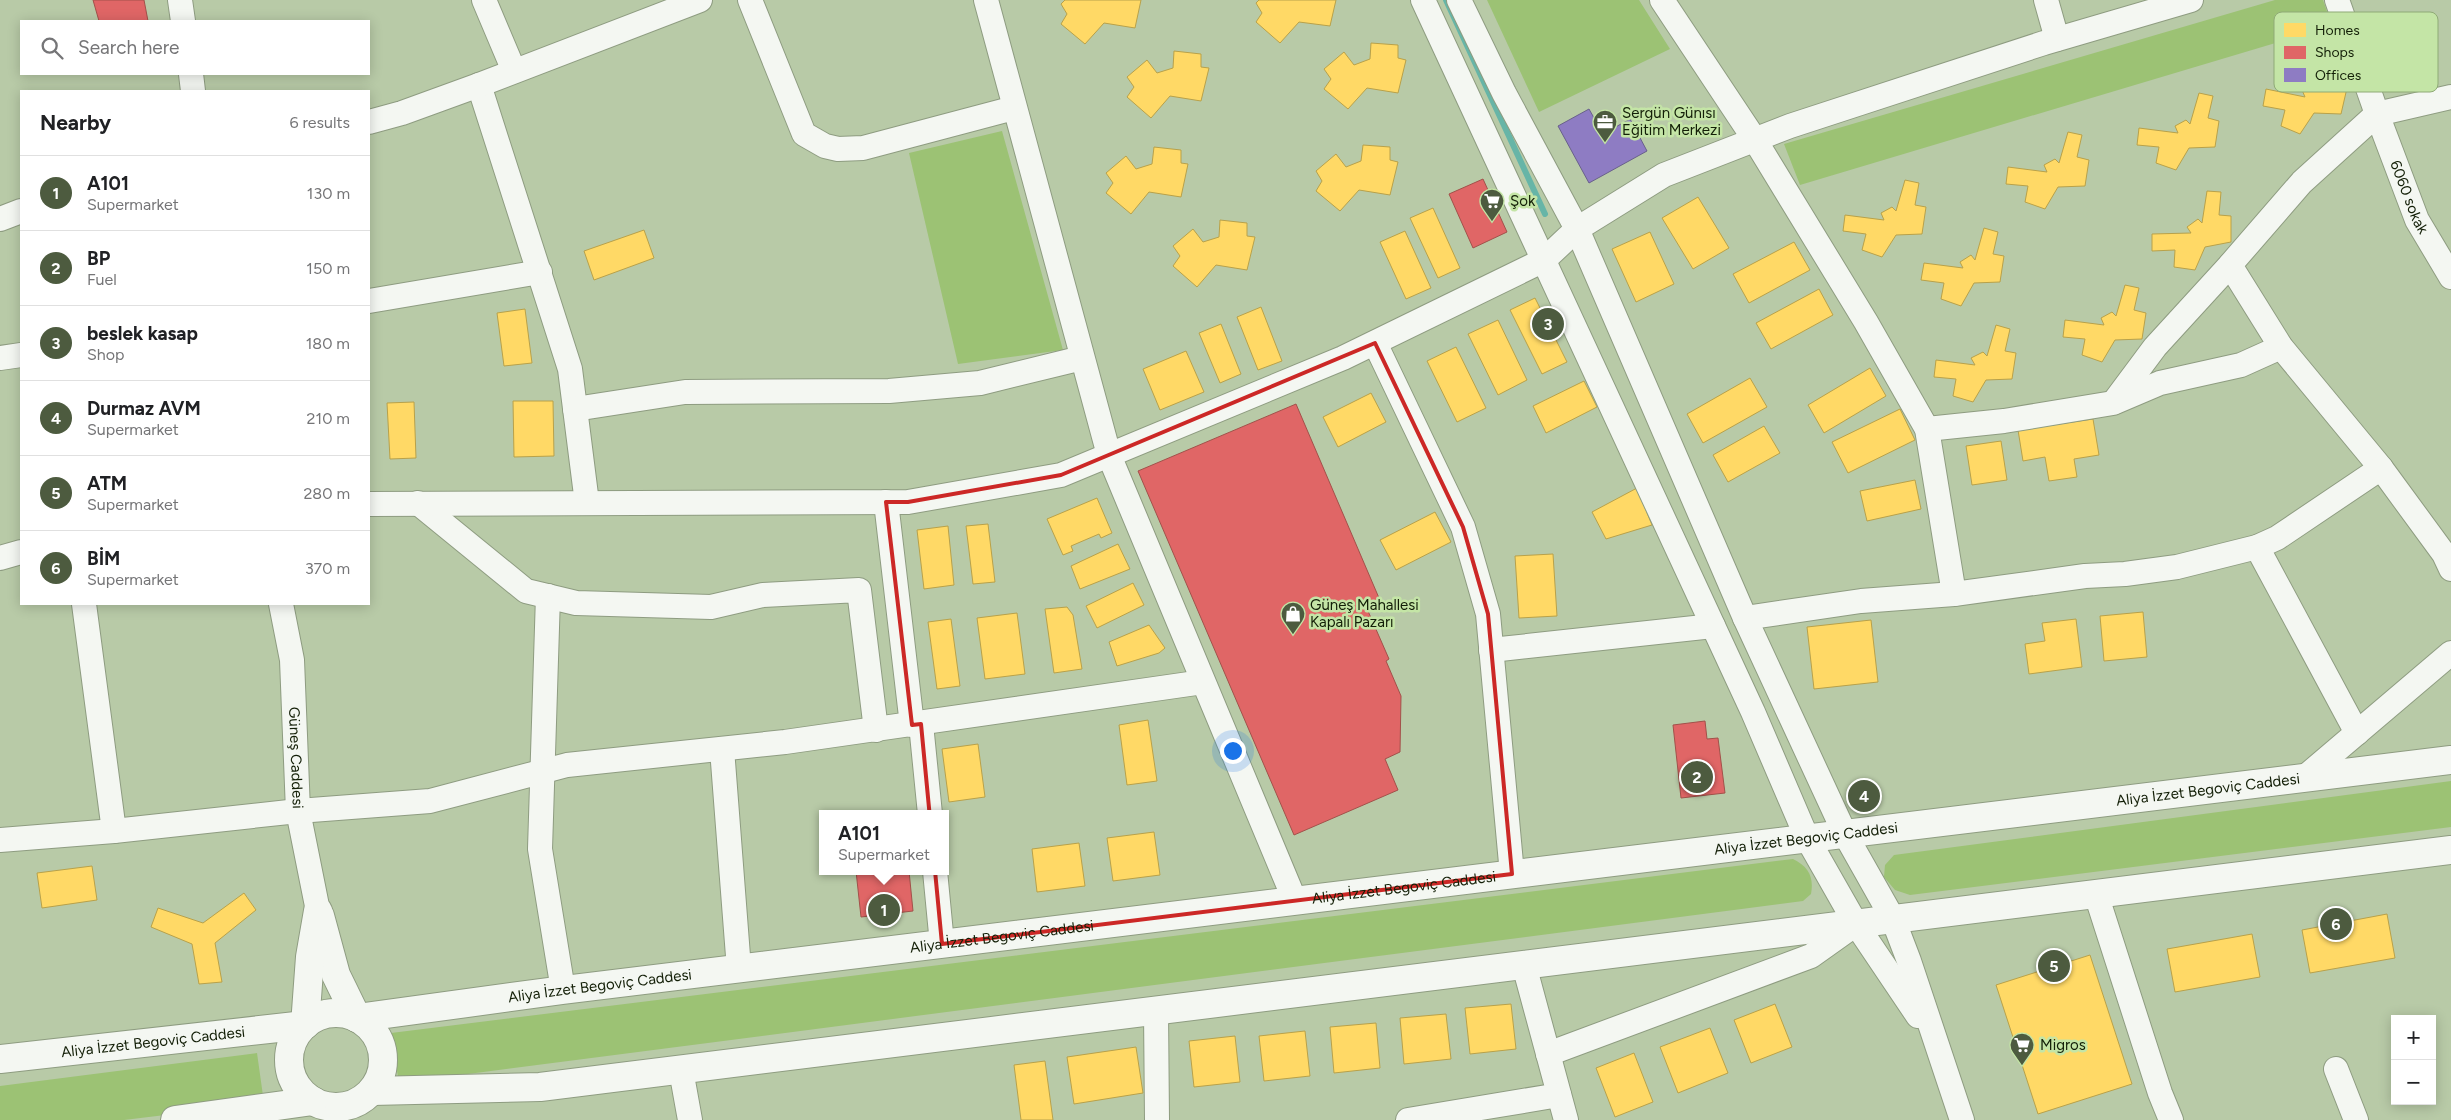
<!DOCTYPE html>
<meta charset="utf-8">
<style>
body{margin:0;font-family:Figtree,sans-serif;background:#f6f6f6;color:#202124}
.controls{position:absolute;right:15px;bottom:15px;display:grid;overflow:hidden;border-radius:0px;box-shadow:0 2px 12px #0003}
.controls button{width:45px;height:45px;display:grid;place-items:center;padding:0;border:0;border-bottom:1px solid #e0e0e0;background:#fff;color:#202124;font:25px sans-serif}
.you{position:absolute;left:1232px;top:750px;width:18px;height:18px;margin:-12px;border:4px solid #fff;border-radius:50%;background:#1a73e8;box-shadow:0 0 0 8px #1a73e833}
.badge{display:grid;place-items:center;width:32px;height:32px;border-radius:50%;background:#4d5b3f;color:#fff;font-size:16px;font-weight:700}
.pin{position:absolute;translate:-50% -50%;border:2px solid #fff;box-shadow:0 1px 5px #0006}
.popup{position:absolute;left:819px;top:810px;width:130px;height:65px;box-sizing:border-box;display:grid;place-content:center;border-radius:0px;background:#fff;filter:drop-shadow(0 1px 4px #0005);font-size:16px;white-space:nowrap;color:#757577}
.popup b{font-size:19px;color:#202124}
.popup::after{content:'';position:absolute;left:50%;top:100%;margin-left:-10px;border:10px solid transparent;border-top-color:#fff}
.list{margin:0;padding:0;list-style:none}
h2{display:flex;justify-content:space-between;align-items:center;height:65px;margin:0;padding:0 20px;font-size:21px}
h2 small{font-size:16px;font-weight:400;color:#757577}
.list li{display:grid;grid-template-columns:32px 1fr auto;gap:15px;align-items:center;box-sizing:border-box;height:75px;padding:0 20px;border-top:1px solid #e0e0e0}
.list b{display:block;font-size:19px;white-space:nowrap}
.list p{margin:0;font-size:16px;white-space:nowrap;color:#757577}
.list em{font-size:16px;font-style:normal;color:#757577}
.icon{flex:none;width:28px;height:28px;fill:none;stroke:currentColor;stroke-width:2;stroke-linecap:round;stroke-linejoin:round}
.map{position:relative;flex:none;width:2451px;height:1120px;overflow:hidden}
.search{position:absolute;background:#fff;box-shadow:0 2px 12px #0003;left:20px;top:20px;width:350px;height:55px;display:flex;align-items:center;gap:12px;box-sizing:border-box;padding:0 18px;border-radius:0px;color:#757577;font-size:19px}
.panel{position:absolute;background:#fff;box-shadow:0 2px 12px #0003;left:20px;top:90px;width:350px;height:515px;border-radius:0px}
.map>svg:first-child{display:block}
.green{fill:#9cc274}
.homes{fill:#ffd966;stroke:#b8a14a}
.shops{fill:#e06666;stroke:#a2514a}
.offices{fill:#8e7cc3;stroke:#69608b}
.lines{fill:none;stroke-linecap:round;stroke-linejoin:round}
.stream{stroke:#67b5a7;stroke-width:6}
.minor-casing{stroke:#8e9c81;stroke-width:26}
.major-casing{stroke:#8e9c81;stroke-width:30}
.minor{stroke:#f4f7f2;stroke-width:24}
.major{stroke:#f4f7f2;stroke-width:28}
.marked{fill:none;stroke:#cc2826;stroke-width:4;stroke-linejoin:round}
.labels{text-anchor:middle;stroke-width:5;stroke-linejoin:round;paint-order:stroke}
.poi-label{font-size:15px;fill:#131f07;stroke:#c4e5a6;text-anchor:start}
.street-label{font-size:15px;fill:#131f07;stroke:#c4e5a6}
.key{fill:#c4e5a6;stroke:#8faa76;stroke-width:1}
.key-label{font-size:14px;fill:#131f07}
</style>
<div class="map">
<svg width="2451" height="1120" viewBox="0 0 2451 1120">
<rect width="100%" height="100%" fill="#b8caa7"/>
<path class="green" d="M1487 0H1639L1670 49 1539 112Z
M2275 0H2323L2332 26 1800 185 1784 144Z
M1002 131 1063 350 958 364 909 153Z
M2451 781V827L1910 895 1895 890 1884 877 1885 865 1894 855Z
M1793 859C1809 867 1814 877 1811 894L1803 901 399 1083 391 1033Z
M257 1053 264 1103 124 1120H0V1086Z"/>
<path class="homes" d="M1065 0H1141L1135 28 1104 23 1085 44 1061 24 1067 14 1061 4Z
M1259 0H1336L1330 26 1299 22 1280 43 1256 22 1262 13 1256 3Z
M1371 43 1398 45V58L1406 60 1398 93 1367 88 1348 109 1324 89 1331 79 1324 69 1344 52 1354 65 1370 59Z
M1174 51 1201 54V67L1209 68 1201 101 1170 96 1151 118 1127 97 1134 87 1127 77 1147 60 1157 73 1173 68Z
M2328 58 2342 63 2336 85 2347 88 2341 114 2314 113 2300 134 2281 126 2285 110 2263 106 2266 89 2305 97 2302 90 2313 85 2317 89Z
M2199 93 2213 96 2208 118 2219 121 2215 147 2189 148 2176 170 2156 163 2159 147 2137 145 2139 128 2178 133 2175 126 2186 120 2190 124Z
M2068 132 2082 135 2077 157 2089 160 2085 186 2058 187 2045 209 2025 202 2028 186 2006 184 2008 167 2047 172 2044 165 2055 159 2059 163Z
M1363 145 1390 147V160L1398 162 1390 195 1359 190 1340 211 1316 191 1322 181 1316 171 1336 154 1346 167 1361 161Z
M1154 147 1181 150V163L1188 164 1181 197 1149 192 1131 214 1106 193 1113 183 1106 173 1126 156 1136 169 1152 164Z
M1905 180 1919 183 1915 205 1926 207 1922 234 1896 235 1882 257 1862 250 1866 234 1843 231 1845 215 1884 220 1881 213 1892 207 1896 211Z
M2207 191 2221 192 2219 215 2231 216V242L2205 247 2195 270 2174 267 2175 250 2152 251V234L2191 233 2187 227 2198 219 2202 223Z
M1698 197 1729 248 1693 269 1662 218Z
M1433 208 1460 268 1438 278 1410 218Z
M1220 220 1247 223V236L1255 237 1247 270 1216 265 1197 287 1173 266 1180 256 1173 246 1193 229 1203 242 1219 237Z
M1984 228 1998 232 1993 254 2004 256 2000 282 1974 283 1961 306 1941 299 1944 283 1921 280 1924 263 1963 268 1960 262 1971 255 1975 260Z
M644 230 654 258 594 280 584 251Z
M1405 231 1431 288 1406 299 1380 242Z
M1650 232 1674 284 1636 302 1612 249Z
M1794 242 1810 270 1749 303 1733 274Z
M2125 285 2139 288 2134 310 2146 313 2142 339 2115 340 2102 362 2082 355 2085 339 2063 337 2065 320 2104 325 2101 318 2112 312 2116 316Z
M1819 289 1833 315 1771 349 1756 323Z
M1535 298 1567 362 1542 374 1510 310Z
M1261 307 1282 361 1258 370 1237 317Z
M525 309 532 363 504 366 497 313Z
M1498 320 1527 380 1498 395 1468 334Z
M1221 324 1241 374 1220 383 1199 333Z
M1996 325 2010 329 2005 351 2016 353 2012 379 1986 380 1973 402 1953 396 1956 379 1934 377 1936 360 1975 365 1971 358 1983 352 1987 356Z
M1456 347 1486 408 1457 422 1427 361Z
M1186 351 1204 392 1160 410 1143 369Z
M1870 368 1886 396 1824 433 1808 405Z
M1750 378 1767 407 1703 443 1687 414Z
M1584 381 1597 407 1546 433 1533 406Z
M1371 393 1386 422 1338 447 1323 417Z
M513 401H553L554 456 514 457Z
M414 402 416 458 390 459 387 403Z
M1900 409 1915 440 1848 473 1832 442Z
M2093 419 2099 455 2074 459 2077 477 2049 481 2045 457 2023 461 2018 430Z
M1764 426 1780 453 1728 482 1713 455Z
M2001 441 2007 480 1972 485 1966 446Z
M1915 480 1921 509 1867 521 1860 491Z
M1637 488 1652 525 1606 539 1592 512Z
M1097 498 1112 533 1101 538 1099 534 1071 546 1073 551 1063 555 1047 519Z
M1435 512 1451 542 1396 570 1380 540Z
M988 524 995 582 973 584 966 526Z
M948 526 954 585 924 589 917 530Z
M1118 544 1130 569 1080 589 1071 566Z
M1553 554 1557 616 1519 618 1515 556Z
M1133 583 1144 605 1097 628 1086 606Z
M1067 607 1073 615 1082 669 1054 673 1045 609Z
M2143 612 2147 657 2104 661 2100 616Z
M1017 613 1025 674 985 679 977 618Z
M951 619 960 686 937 689 928 622Z
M2076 619 2082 667 2029 674 2025 644 2045 641 2042 623Z
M1871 620 1878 682 1814 689 1807 627Z
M1149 625 1165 648 1159 653 1117 666 1109 642Z
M1148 720 1157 781 1127 785 1119 725Z
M978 744 985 797 949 802 942 749Z
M1154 832 1160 875 1113 881 1107 838Z
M1079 843 1085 886 1037 892 1032 849Z
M92 866 97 900 42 908 37 873Z
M244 893 256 910 215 943 222 982 199 984 192 944 151 927 158 908 203 923Z
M2387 914 2395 958 2310 973 2302 930Z
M2252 934 2260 977 2175 992 2167 949Z
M2090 955 2132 1084 2038 1114 1996 985Z
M1511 1004 1516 1049 1470 1054 1465 1008Z
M1775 1004 1792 1047 1751 1063 1734 1020Z
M1446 1014 1451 1059 1404 1064 1400 1018Z
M1376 1023 1380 1068 1334 1073 1330 1027Z
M1710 1028 1728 1073 1678 1093 1660 1047Z
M1305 1031 1310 1076 1264 1081 1259 1036Z
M1235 1036 1240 1082 1194 1087 1189 1041Z
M1136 1047 1143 1093 1074 1104 1067 1057Z
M1634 1053 1653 1102 1615 1117 1596 1068Z
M1045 1061 1053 1120H1021L1014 1065Z"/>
<path class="shops" d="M93 0H144L148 21H99Z
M1483 179 1507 232 1473 248 1449 194Z
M1296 404 1382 605 1368 611 1389 659 1386 661 1401 696 1400 752 1385 759 1398 790 1294 835 1138 471Z
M1705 721 1707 739 1718 738 1725 793 1681 798 1673 725Z
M856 871H909L913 911 861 917Z"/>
<path class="offices" d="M1589 109 1603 134 1630 119 1647 151 1589 183 1558 126Z"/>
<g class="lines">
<path class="stream" d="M1446 0 1545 214"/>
<defs>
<g id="minor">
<path d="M180 0 183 21"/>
<path d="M484 0 514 71"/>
<path d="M750 0 804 134 825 146 838 149 863 148 1014 108"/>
<path d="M986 0 1109 455 1295 901"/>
<path d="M1423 0 1753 712 1807 838 1856 924 1918 1016"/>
<path d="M1459 0 1504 93 1577 229 1745 618 1845 834 1893 919 1909 961 1962 1120"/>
<path d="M1662 0 1755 140 1866 322 1927 429 1954 594"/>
<path d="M2046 0 2057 39"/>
<path d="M2337 0 2377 114 2302 182 2230 265 2281 347 2381 468 2444 554 2451 569"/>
<path d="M191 74 193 91"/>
<path d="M479 85 570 369 587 503"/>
<path id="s1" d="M2451 97 2377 114 2417 220 2451 277"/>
<path d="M369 122 402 113 479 85 700 0"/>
<path d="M0 219 21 211"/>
<path d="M369 301 540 272"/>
<path d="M1375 343 1463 527 1488 614 1512 874"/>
<path d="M0 358 21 355"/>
<path d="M2114 402 2155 347 2230 265"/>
<path d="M575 409 685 392 889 391 980 383 1082 358"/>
<path d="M1927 429 2004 421 2113 403 2160 383 2241 365 2281 347"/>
<path d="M886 502 912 725"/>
<path d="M418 503 526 591 576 603 711 607 763 595 859 590 876 730"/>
<path d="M369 504 908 502 1061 475 1343 358 1544 260 1577 229 1664 175 1790 126 2044 43 2191 0"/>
<path d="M2257 547 2357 733"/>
<path d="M0 558 21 552"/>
<path d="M548 596 540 849 563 990"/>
<path d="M84 604 114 831"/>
<path id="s2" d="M281 604 292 660 298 811 318 911"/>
<path d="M1745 618 1861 601 1954 594 2085 576 2125 574 2177 567 2257 547 2277 538 2381 468"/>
<path d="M1491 650 1713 626"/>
<path d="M921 724 930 814"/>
<path d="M722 749 739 969"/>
<path d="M2305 777 2451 653"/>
<path d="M0 840 114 831 298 811 430 801 567 765 785 742 1203 682"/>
<path d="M935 871 942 944"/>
<path d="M2096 894 2160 1093 2171 1120"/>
<path d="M1524 965 1566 1120"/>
<path d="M1156 1011 1157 1120"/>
<path d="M1548 1054 1811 956 1856 924"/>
<path d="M2336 1069 2356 1120"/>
<path d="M681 1070 690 1120"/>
<path d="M1408 1120 1559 1095"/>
</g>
<g id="major">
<path d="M320 916 336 975 357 1018"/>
<circle cx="336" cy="1060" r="47"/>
<path id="s3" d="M357 1018 563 990 2451 760"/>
<path d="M305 1025 310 957 318 911"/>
<path id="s4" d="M0 1059 305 1025"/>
<path d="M372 1091 540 1087 2451 850"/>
<path d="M175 1120 313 1101"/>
</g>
</defs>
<use href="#minor" class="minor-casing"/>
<use href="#major" class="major-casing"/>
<use href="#minor" class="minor"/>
<use href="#major" class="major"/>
</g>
<path class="marked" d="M1375 343 1463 527 1488 614 1512 874 942 944 921 724 912 725 886 502H908L1061 475Z"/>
<defs>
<symbol id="office-pin" viewBox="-11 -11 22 30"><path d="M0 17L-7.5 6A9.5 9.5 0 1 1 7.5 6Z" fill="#4d5b3f" stroke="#c4e5a6"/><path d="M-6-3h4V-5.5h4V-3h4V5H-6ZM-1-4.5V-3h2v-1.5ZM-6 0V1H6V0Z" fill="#fff"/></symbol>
<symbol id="supermarket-pin" viewBox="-11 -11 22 30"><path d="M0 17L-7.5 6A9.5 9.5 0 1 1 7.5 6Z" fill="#4d5b3f" stroke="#c4e5a6"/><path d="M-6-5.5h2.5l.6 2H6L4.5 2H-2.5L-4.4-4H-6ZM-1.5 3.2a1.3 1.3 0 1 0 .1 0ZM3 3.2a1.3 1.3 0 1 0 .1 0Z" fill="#fff"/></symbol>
<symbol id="shop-pin" viewBox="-11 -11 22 30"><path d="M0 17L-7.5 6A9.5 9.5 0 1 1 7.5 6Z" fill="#4d5b3f" stroke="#c4e5a6"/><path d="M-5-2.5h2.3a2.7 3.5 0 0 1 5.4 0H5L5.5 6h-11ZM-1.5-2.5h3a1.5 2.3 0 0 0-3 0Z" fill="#fff"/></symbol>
</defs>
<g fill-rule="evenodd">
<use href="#office-pin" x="1591" y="108" width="28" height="38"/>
<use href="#supermarket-pin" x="1478" y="187" width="28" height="38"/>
<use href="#shop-pin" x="1279" y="600" width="28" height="38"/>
<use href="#supermarket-pin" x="2008" y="1031" width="28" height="38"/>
</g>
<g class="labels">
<g class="poi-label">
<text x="1622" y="118">Sergün Günısı<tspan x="1622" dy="17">Eğitim Merkezi</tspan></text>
<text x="1510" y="206">Şok</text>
<text x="1310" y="610">Güneş Mahallesi<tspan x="1310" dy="17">Kapalı Pazarı</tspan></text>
<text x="2040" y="1050">Migros</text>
</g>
<g class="street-label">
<text dy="5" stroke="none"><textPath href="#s1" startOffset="165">6060 sokak</textPath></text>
<text dy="5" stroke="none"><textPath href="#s2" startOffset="155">Güneş Caddesi</textPath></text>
<text dy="5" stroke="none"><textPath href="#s3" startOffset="1865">Aliya İzzet Begoviç Caddesi</textPath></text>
<text dy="5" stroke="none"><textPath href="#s3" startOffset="1460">Aliya İzzet Begoviç Caddesi</textPath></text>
<text dy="5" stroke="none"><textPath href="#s3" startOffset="1055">Aliya İzzet Begoviç Caddesi</textPath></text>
<text dy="5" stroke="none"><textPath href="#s3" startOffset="650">Aliya İzzet Begoviç Caddesi</textPath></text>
<text dy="5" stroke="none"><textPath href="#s3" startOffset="245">Aliya İzzet Begoviç Caddesi</textPath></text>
<text dy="5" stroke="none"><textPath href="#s4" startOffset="154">Aliya İzzet Begoviç Caddesi</textPath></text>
</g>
</g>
<rect x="2274" y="12" width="164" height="80" rx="8" class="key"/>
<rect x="2284" y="23" width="22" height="14" fill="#ffd966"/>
<rect x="2284" y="46" width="22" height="13" fill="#e06666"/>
<rect x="2284" y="68" width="22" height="14" fill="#8e7cc3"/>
<g class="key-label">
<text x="2315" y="35">Homes</text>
<text x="2315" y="57">Shops</text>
<text x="2315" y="80">Offices</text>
</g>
</svg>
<div class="controls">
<button>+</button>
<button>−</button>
</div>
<div class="you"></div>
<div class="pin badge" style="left:884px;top:910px">1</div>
<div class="popup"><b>A101</b>Supermarket</div>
<div class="pin badge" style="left:1697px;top:777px">2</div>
<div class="pin badge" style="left:1548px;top:324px">3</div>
<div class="pin badge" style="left:1864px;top:796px">4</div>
<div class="pin badge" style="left:2054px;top:966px">5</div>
<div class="pin badge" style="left:2336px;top:924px">6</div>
<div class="search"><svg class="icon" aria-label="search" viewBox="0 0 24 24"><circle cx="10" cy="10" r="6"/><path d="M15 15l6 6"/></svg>Search here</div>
<section class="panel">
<h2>Nearby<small>6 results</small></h2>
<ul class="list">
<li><span class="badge">1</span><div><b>A101</b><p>Supermarket</p></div><em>130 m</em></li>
<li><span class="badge">2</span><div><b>BP</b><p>Fuel</p></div><em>150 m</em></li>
<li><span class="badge">3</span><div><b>beslek kasap</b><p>Shop</p></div><em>180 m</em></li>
<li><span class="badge">4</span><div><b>Durmaz AVM</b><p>Supermarket</p></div><em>210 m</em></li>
<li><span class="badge">5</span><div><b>ATM</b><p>Supermarket</p></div><em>280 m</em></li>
<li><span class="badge">6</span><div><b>BİM</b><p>Supermarket</p></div><em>370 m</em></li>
</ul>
</section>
</div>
